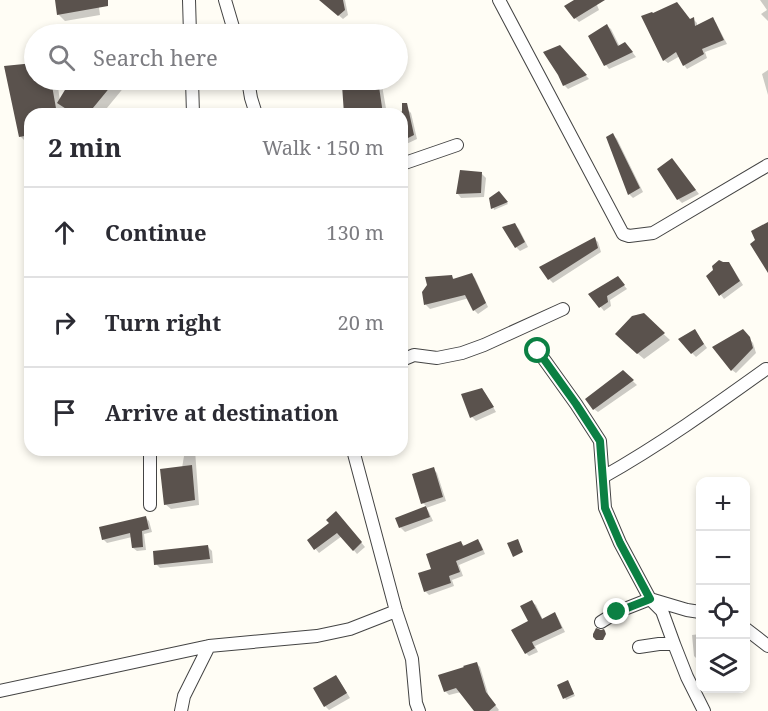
<!DOCTYPE html>
<meta charset="utf-8">
<style>
body{margin:0;font-family:"Noto Serif",serif;background:#f7f7f7;color:#2b2b33}
.controls{position:absolute;right:18px;bottom:18px;display:grid;overflow:hidden;border-radius:12px;box-shadow:0 3px 9px #0003}
.controls button{width:54px;height:54px;display:grid;place-items:center;padding:0;border:0;border-bottom:2px solid #e1e1e2;background:#fff;color:#2b2b33;font:30px sans-serif}
.stop{position:absolute;width:18px;height:18px;margin:-14px;border:4px solid #0b8043;border-radius:50%;background:#fff}
.stop.end{background:#0b8043;border-color:#fff;box-shadow:0 2px 6px #0008}
.list{margin:0;padding:0;list-style:none}
h2{display:flex;justify-content:space-between;align-items:center;height:78px;margin:0;padding:0 24px;font-size:26px}
h2 small{font-size:20px;font-weight:400;color:#7c7c81}
.list li{display:grid;grid-template-columns:39px 1fr auto;gap:18px;align-items:center;box-sizing:border-box;height:90px;padding:0 24px;border-top:2px solid #e1e1e2}
.list b{display:block;font-size:22px;white-space:nowrap}
.list em{font-size:20px;font-style:normal;color:#7c7c81}
.icon{flex:none;width:33px;height:33px;fill:none;stroke:currentColor;stroke-width:2;stroke-linecap:round;stroke-linejoin:round}
.map{position:relative;flex:none;width:768px;height:711px;overflow:hidden}
.search{position:absolute;background:#fff;box-shadow:0 3px 9px #0003;left:24px;top:24px;width:384px;height:66px;display:flex;align-items:center;gap:15px;box-sizing:border-box;padding:0 21px;border-radius:33px;color:#7c7c81;font-size:22px}
.panel{position:absolute;background:#fff;box-shadow:0 3px 9px #0003;left:24px;top:108px;width:384px;height:348px;border-radius:18px}
.map>svg:first-child{display:block}
.shadow{fill:#0003}
.building{fill:#5a524d}
.lines{fill:none;stroke-linecap:round;stroke-linejoin:round}
.minor-casing{stroke:#444;stroke-width:14}
.minor{stroke:#fff;stroke-width:12}
.route{stroke:#0b8043;stroke-width:8}
</style>
<div class="map">
<svg width="768" height="711" viewBox="0 0 768 711">
<rect width="100%" height="100%" fill="#fffdf5"/>
<path class="shadow" d="M56 0H98L100 15 65 21 58 14Z
M321 0H345L348 15 343 19Z
M577 0H595L599 10 579 22 575 18Z
M760 0H768V21L761 14 767 10Z
M693 19 697 23V26L712 19 716 23 727 44 705 52 707 58 687 69 684 65 680 56 668 63 664 60 691 20Z
M607 26 611 29 620 47 629 48 636 57 609 69 606 65 590 37Z
M559 47 589 79 568 89 564 85Z
M34 65V80H57L60 101 73 80H130L102 114H30V144H28L20 136 6 67Z
M768 70V95L762 74Z
M360 80H381L387 114H346L344 86Z
M407 109 411 113 417 139 402 146V114H394Z
M613 135 617 139 643 192 633 198 629 194Z
M676 164 699 194 682 203 678 199Z
M482 174 486 178 484 197 461 198 458 194Z
M499 193 508 204 494 210 491 199Z
M515 225 519 229 528 247 520 251 516 247Z
M595 239 598 242 601 252 553 283 549 279Z
M728 263 732 267 743 285 724 299 721 295Z
M471 274 475 278 488 307 478 314 474 310 469 298 430 309 426 305 423 292 451 276 455 280Z
M621 282 627 289 610 300 611 306 604 311 590 294Z
M643 315 670 340 644 359 623 341Z
M698 335 707 348 696 357 692 353Z
M746 335 753 343 756 353 736 373 732 370Z
M623 372 637 385 598 412 594 409Z
M481 389 485 393 496 412 476 421 472 417 463 395Z
M185 450H195L199 505 171 509 165 504 182 468Z
M433 469 437 473 446 501 426 508 427 507 423 503Z
M426 508 429 512 433 521 405 532 401 528 397 518Z
M340 517 365 547 357 554 342 536 319 553 309 541Z
M146 518 149 521 152 532 144 534 146 550 137 551 133 548 132 537 107 543 103 539Z
M478 541 481 544 485 554 459 565 463 576 452 580 454 586 429 595 425 591 433 570 461 543 465 546Z
M208 547 212 551 213 563 160 568 156 564Z
M532 602 536 605 543 620 555 614 558 618 565 632 535 646 538 652 529 656 526 653Z
M700 634V660H698L694 656 692 635Z
M476 663 480 667 489 697 499 710 498 711H475L461 692 449 695 445 691Z
M336 676 339 680 350 698 329 710 325 706Z
M569 683 575 696 566 700 559 686Z"/>
<path class="building" d="M55 0H108V6L57 15Z
M319 0H343L345 10 338 16Z
M574 0H605L574 19 564 6Z
M677 2 690 19 694 17 695 26 713 17 724 40 702 49 704 54 683 66 676 52 663 61 641 16 652 12 653 13Z
M607 24 618 46 625 42 633 52 604 66 588 36Z
M560 45 587 75 563 86 558 75 543 52Z
M34 63V80H51L57 114H30V135L19 137 4 66Z
M71 80H116L88 114H74L57 103Z
M356 80H378L383 114H344L342 85Z
M402 103H407L414 135 402 141Z
M613 133 640 188 628 195 606 137Z
M672 158 696 190 677 200 657 169Z
M460 170 482 172 481 193 456 194Z
M499 191 508 202 491 209 489 198Z
M768 222V273L750 244 755 240 751 231Z
M515 223 525 242 515 248 502 227Z
M595 237 598 248 548 280 539 267Z
M719 260 723 262H729L740 281 719 296 706 276 713 270 712 266Z
M472 273 486 303 473 311 465 295 424 305 422 292 427 285 425 277 452 275 453 279Z
M618 276 625 285 607 296 608 302 599 308 588 294Z
M644 313 665 333 637 354 615 334 632 316Z
M695 329 704 344 691 354 678 339Z
M743 329 750 337 753 348 731 371 712 347Z
M623 370 634 380 593 410 585 399Z
M482 388 494 407 470 418 461 394Z
M192 465 195 500 164 505 160 469Z
M434 467 443 497 421 504 412 474Z
M426 506 430 517 399 528 395 518Z
M336 511 362 542 353 551 337 533 314 550 307 540 329 523 326 520Z
M146 516 149 529 142 531 143 547 132 548 130 533 102 540 99 527Z
M478 539 483 550 456 561 460 572 449 576 451 583 424 592 418 573 431 569 426 554 461 541 463 546Z
M518 539 523 552 513 557 507 543Z
M208 545 210 559 154 565 153 551Z
M532 600 542 619 555 612 562 628 532 642 535 648 525 654 511 630 528 621 520 606Z
M596 628 601 630 604 629 605 631 606 634 603 640H596L593 637V634Z
M477 662 486 692 496 705 489 711H474L456 688 444 692 438 675 464 667 463 666Z
M336 675 347 693 324 707 313 688Z
M568 680 574 694 563 699 557 685Z"/>
<g class="lines">
<defs>
<path id="minor" d="M189 0 190 34
M225 0 235 34
M499 0 623 234 629 236 653 233 768 165
M192 80 193 114
M248 80 251 98 256 114
M402 164 457 145
M538 351 576 404 600 441 605 508 620 543 650 599 662 611 674 644
M402 360 414 355 437 358 462 353 484 345 563 309
M353 450 396 611 412 659 416 703 419 711
M603 477C660 445 713 407 766 369
M150 505V450
M601 622 617 612 650 599 687 610 700 612
M746 629 768 646
M639 647 659 644H674L687 677 704 711
M0 691 209 646 317 636 350 629 396 611
M181 711 184 696 209 646"/>
</defs>
<use href="#minor" class="minor-casing"/>
<use href="#minor" class="minor"/>
</g>
<g class="lines">
<path class="route" d="M538 351 576 404 600 441 605 508 620 543 650 599 617 612"/>
</g>
</svg>
<div class="controls">
<button>+</button>
<button>−</button>
<button><svg class="icon" aria-label="locate" viewBox="0 0 24 24"><circle cx="12" cy="12" r="6"/><path d="M12 2v4M12 18v4M2 12h4M18 12h4"/></svg></button>
<button><svg class="icon" aria-label="layers" viewBox="0 0 24 24"><path d="M12 4l9 5-9 5-9-5zM3 14l9 5 9-5"/></svg></button>
</div>
<div class="stop" style="left:538px;top:351px"></div>
<div class="stop end" style="left:617px;top:612px"></div>
<div class="search"><svg class="icon" aria-label="search" viewBox="0 0 24 24"><circle cx="10" cy="10" r="6"/><path d="M15 15l6 6"/></svg>Search here</div>
<section class="panel">
<h2>2 min<small>Walk · 150 m</small></h2>
<ul class="list">
<li><svg class="icon" aria-label="ahead" viewBox="0 0 24 24"><path d="M12 20V5M6 11l6-6 6 6"/></svg><div><b>Continue</b></div><em>130 m</em></li>
<li><svg class="icon" aria-label="right" viewBox="0 0 24 24"><path d="M7 20v-9h11M14 6l5 5-5 5"/></svg><div><b>Turn right</b></div><em>20 m</em></li>
<li><svg class="icon" aria-label="arrive" viewBox="0 0 24 24"><path d="M6 21V4h12l-3 4 3 4H6"/></svg><div><b>Arrive at destination</b></div></li>
</ul>
</section>
</div>
